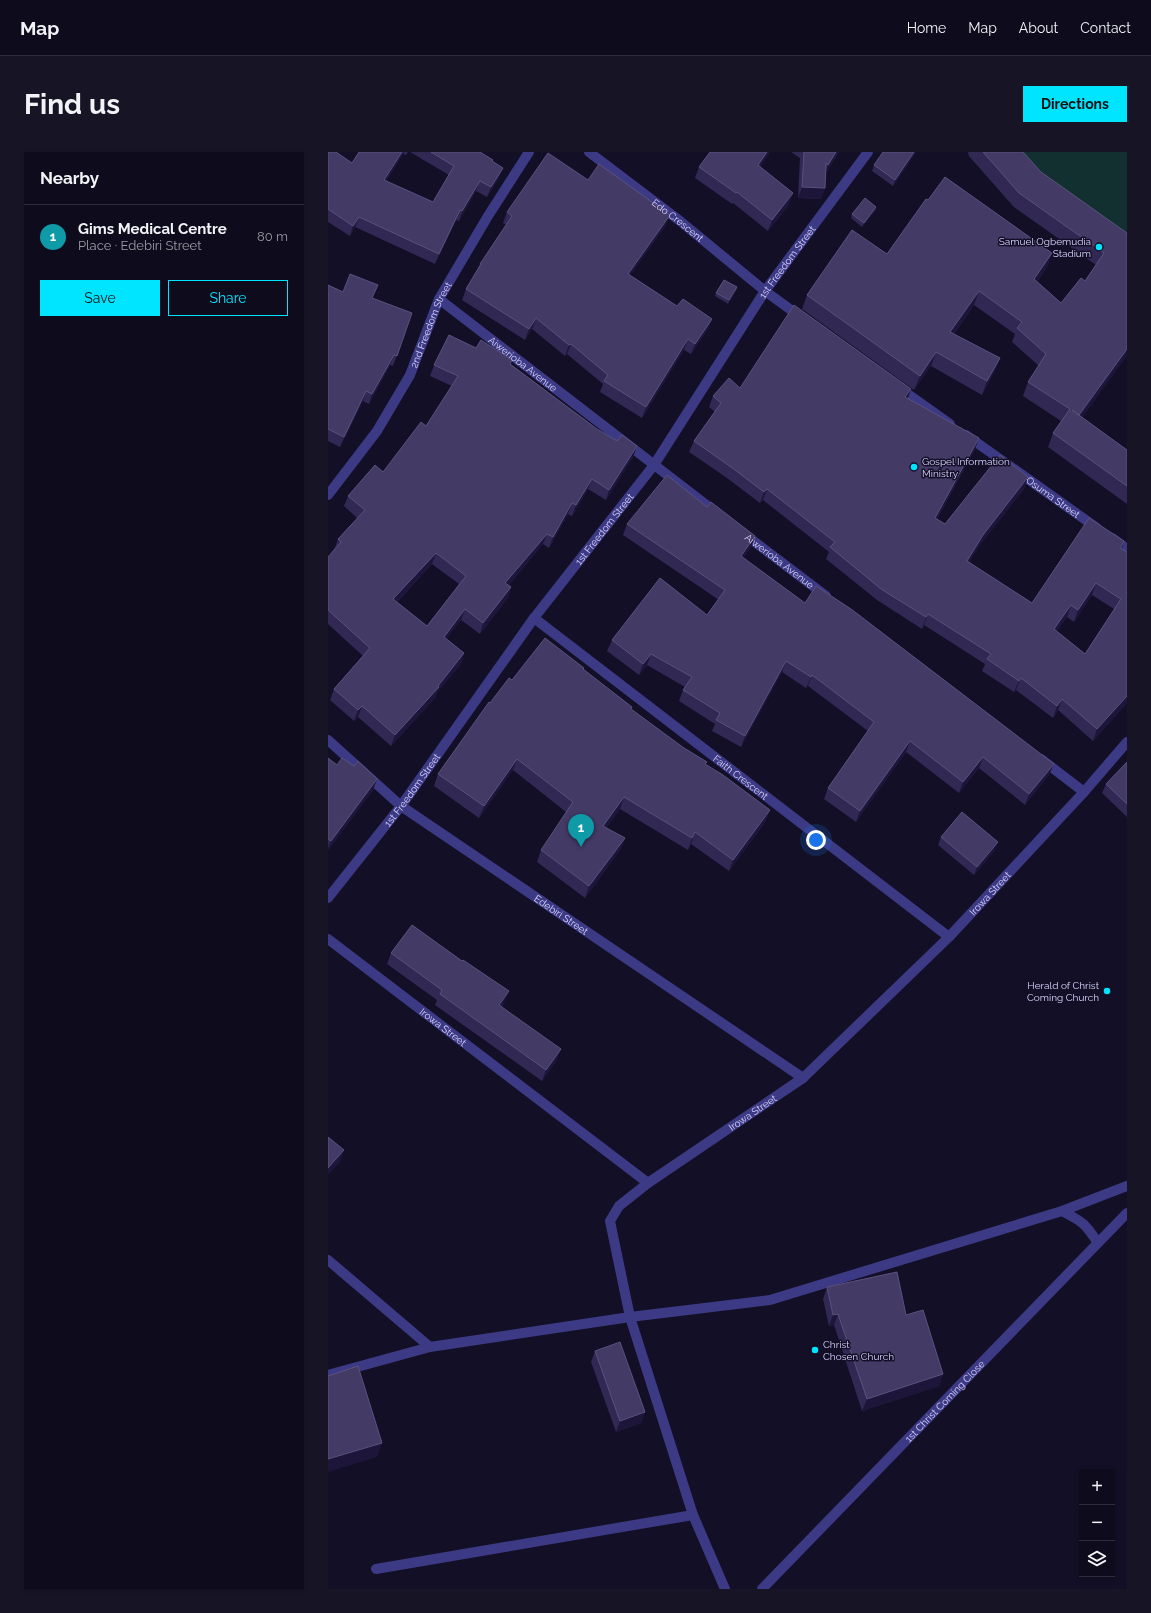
<!DOCTYPE html>
<meta charset="utf-8">
<style>
body{margin:0;font-family:Raleway,sans-serif;background:#171425;color:#f1f3f6}
.controls{position:absolute;right:12px;bottom:12px;display:grid;overflow:hidden;border-radius:0px;box-shadow:0 2px 6px #0003}
.controls button{width:36px;height:36px;display:grid;place-items:center;padding:0;border:0;border-bottom:1px solid #2e2b3b;background:#0e0b1c;color:#f1f3f6;font:20px sans-serif}
.you{position:absolute;left:488px;top:688px;width:14px;height:14px;margin:-10px;border:3px solid #fff;border-radius:50%;background:#1a73e8;box-shadow:0 0 0 6px #1a73e833}
.badge{display:grid;place-items:center;width:26px;height:26px;border-radius:50%;background:#00e5ff;color:#fff;font-size:13px;font-weight:700}
.pin{position:absolute;translate:-50% -33px;filter:drop-shadow(0 1px 2px #0008)}
.pin::after{content:'';position:absolute;top:21px;width:14px;height:12px;background:inherit;clip-path:polygon(0 0,100% 0,50% 100%)}
.list{margin:0;padding:0;list-style:none}
h2{display:flex;justify-content:space-between;align-items:center;height:52px;margin:0;padding:0 16px;font-size:17px}
h2 small{font-size:13px;font-weight:400;color:#9b9ba3}
.list li{display:grid;grid-template-columns:26px 1fr auto;gap:12px;align-items:center;box-sizing:border-box;height:64px;padding:0 16px;border-top:1px solid #2e2b3b}
.list b{display:block;font-size:15px;white-space:nowrap}
.list p{margin:0;font-size:13px;white-space:nowrap;color:#9b9ba3}
.list em{font-size:13px;font-style:normal;color:#9b9ba3}
.actions{display:flex;gap:8px;padding:12px 16px}
.actions a{flex:1;padding:9px 0;border:1px solid #00e5ff;border-radius:0px;text-align:center;font-size:14px;color:#00e5ff}
.actions .main{background:#00e5ff;color:#111}
.icon{flex:none;width:22px;height:22px;fill:none;stroke:currentColor;stroke-width:2;stroke-linecap:round;stroke-linejoin:round}
.map{position:relative;flex:none;width:799px;height:1437px;overflow:hidden;border-radius:0px}
header{display:flex;align-items:center;gap:24px;box-sizing:border-box;height:56px;padding:0 20px;background:#0e0b1c;border-bottom:1px solid #2e2b3b}
header strong{font-size:19px}
nav{display:flex;gap:22px;margin-inline-start:auto;font-size:14px}
.intro{display:flex;align-items:center;justify-content:space-between;box-sizing:border-box;height:96px;padding:0 24px}
h1{margin:0;font-size:28px}
.button{padding:10px 18px;border-radius:0px;background:#00e5ff;color:#111;font-size:14px;font-weight:700}
main{display:flex;gap:24px;padding:0 24px}
aside{flex:1;background:#0e0b1c;border-radius:0px;box-shadow:0 2px 6px #0003}
.map>svg:first-child{display:block}
.green{fill:#12302f}
.lines{fill:none;stroke-linecap:round;stroke-linejoin:round}
.minor{stroke:#3d3a85;stroke-width:10}
.wall{fill:#312854;fill-rule:evenodd}
.shaded-wall{fill:#1d163a}
.building{fill:#433a66;stroke:#5a527e;fill-rule:evenodd}
.poi-dot{fill:#00e5ff;stroke:#130f26;stroke-width:1.5}
.labels{text-anchor:middle;stroke-width:3;stroke-linejoin:round;paint-order:stroke}
.street-label{font-size:10px;fill:#d9d4ff;stroke:#130f26}
.poi-label{font-size:10px;fill:#d9d4ff;stroke:#130f26;text-anchor:end}
</style>
<header>
<strong>Map</strong>
<nav><a>Home</a><a>Map</a><a>About</a><a>Contact</a></nav>
</header>
<div class="intro"><h1>Find us</h1><a class="button">Directions</a></div>
<main>
<aside>
<h2>Nearby<small></small></h2>
<ul class="list">
<li><span class="badge" style="background:#0f9aa8">1</span><div><b>Gims Medical Centre</b><p>Place · Edebiri Street</p></div><em>80 m</em></li>
</ul>
<div class="actions"><a class="main">Save</a><a>Share</a></div>
</aside>
<div class="map">
<svg width="799" height="1437" viewBox="0 0 799 1437">
<rect width="100%" height="100%" fill="#130f26"/>
<path class="green" d="M640 0H799V134L686 55 641 4Z"/>
<g class="lines">
<g class="minor">
<path id="s1" d="M261 0 352 69 437 139 474 166"/>
<path id="s2" d="M111 147 390 362"/>
<path d="M570 235 622 272"/>
<path id="s3" d="M638 283 769 376"/>
<path id="s4" d="M0 343 49 279 82 223 111 147 160 64 201 0"/>
<path id="s5" d="M415 381 498 444"/>
<path d="M784 386 799 397"/>
<path id="s6" d="M206 466 621 785"/>
<path id="s7" d="M0 588 73 654 475 926"/>
<path d="M713 607 756 640"/>
<path id="s8" d="M0 746 73 654 206 466 326 313 437 139 540 0"/>
<path id="s9" d="M0 787 320 1031"/>
<path d="M734 1059C755 1070 757 1071 770 1091"/>
<path d="M0 1108 102 1195"/>
<path d="M0 1223 102 1195 302 1165 442 1148 734 1059 799 1034"/>
<path d="M48 1417 365 1363"/>
<path id="s10" d="M397 1437 365 1363 302 1165 282 1069 291 1054 320 1031 475 926 621 785 756 640 799 590"/>
<path id="s11" d="M434 1437 799 1061"/>
</g>
</g>
<path class="wall" d="M0 0 24 11 31 0H80L78 3 75 2 58 29 105 50 121 23 82 0H154L153 1 164 10 171 26 159 45 148 39 131 69 128 68 107 112 27 75 22 84 0 70Z
M442 0 432 15 461 53 440 79 405 51 404 52 367 26 371 15Z
M463 0H511L498 21 497 36 493 47 470 46 472 6Z
M588 0 565 34 544 19 546 13Z
M640 0H695L713 20 799 81 754 266 799 298V352L720 295 725 281 733 269 695 244 700 230 711 214 684 190 687 182 646 153 626 182 672 206 666 220 654 243 603 214 586 238 474 157 479 143 559 102 600 48 724 101 719 115 709 130 733 151 757 129 768 113 686 55 641 4Z
M260 28 338 73 302 123 349 154 384 167 380 177 363 202 356 198 314 266 272 240 275 232 239 202 237 204 204 177 197 188 134 148 138 137 149 118 152 112 178 73 175 71 179 60Z
M548 55 547 59 534 75 523 66 524 62Z
M0 133 15 140 45 147 84 161 65 214 62 213 41 252 35 249 12 295 0 289Z
M409 135 408 139 400 152 387 144 388 141Z
M148 196 184 208 182 212 269 277 289 289 309 294 305 305 278 348 260 337 244 364 240 362 221 396 215 392 181 433 183 435 180 446 152 482 133 468 118 487 136 501 133 512 109 540 107 546 63 594 30 565 26 569 2 548 6 537 35 504 0 472V405L6 398 10 387 29 366 16 354 20 344 55 320 98 274 124 234 102 224 106 213ZM104 412 131 432 99 474 69 450Z
M412 236 583 237 580 247 651 286 647 297 609 367 617 372 700 325 696 337 651 394 641 410 704 451 796 389 794 397 799 400V551L765 589 730 558 725 566 688 538 686 540 654 519 657 512 596 473 594 477 549 448 498 407 501 400 435 348 432 351 399 326 361 300 366 289 387 260 381 255 385 244ZM764 443 786 457 757 502 729 479 739 465 746 470Z
M379 355 427 384 423 395 415 406 477 451 721 623 697 653 651 616 631 641 578 600 528 670 496 647 500 636 540 579 480 534 478 536 454 520 413 595 384 579 387 572 351 549 355 538 357 535 319 513 311 523 279 499 284 488 379 463 391 448 295 383 299 372Z
M256 516 255 518 303 557 378 613 438 669 401 719 363 692 360 698 292 657 278 676 297 686 293 697 257 746 209 710 213 698 238 660 185 618 151 666 106 634 110 622 162 551 184 528Z
M0 606 9 613 26 614 49 627 45 638 0 698Z
M799 610V665L774 641 778 632Z
M613 685 667 698 646 723 610 693Z
M63 801 176 851 174 855 229 908 214 929 107 853 109 848 59 812Z
M499 1135 578 1163 615 1222 611 1234 534 1259 506 1173 501 1174 495 1147Z
M267 1199 317 1260 313 1271 288 1280 263 1210Z"/>
<path class="shaded-wall" d="M74 0H76L75 2 52 38 56 28Z
M439 0H442L426 25 430 13Z
M508 0H511L496 24 500 13Z
M586 0H588L565 34 567 28Z
M175 16 171 26 159 45 163 35Z
M152 29 148 39 131 69 134 59Z
M474 35 497 36 493 47 470 46Z
M465 41 461 53 440 79 444 68Z
M548 55 547 59 534 75 536 71Z
M132 58 128 68 107 112 111 102Z
M342 63 338 73 296 132 300 122Z
M31 65 27 75 22 84 25 74Z
M724 101 719 115 701 141 706 127Z
M409 135 408 139 400 152 401 148Z
M651 139 646 153 617 194 622 180Z
M208 166 204 177 197 188 201 177Z
M384 167 380 177 363 202 367 192Z
M360 187 356 198 314 266 318 255Z
M243 192 239 202 237 204 241 193Z
M799 197V204L746 277 751 263Z
M608 200 603 214 586 238 592 224Z
M66 203 62 213 41 252 44 242Z
M672 206 666 220 654 243 659 229Z
M583 237 579 248 577 245Z
M38 239 35 249 12 295 16 285Z
M651 286 647 297 603 377 607 366Z
M309 294 305 305 278 348 281 338Z
M700 325 696 337 651 394 635 420 639 409 655 383Z
M264 327 260 337 244 364 248 353Z
M439 337 435 348 432 351 436 340Z
M244 351 240 362 221 396 225 385Z
M219 382 215 392 174 441 177 431Z
M427 384 423 395 409 415 413 404Z
M108 401 104 412 61 458 65 447Z
M768 431 764 443 746 470 750 458Z
M183 435 180 446 152 482 155 471Z
M743 453 739 465 722 489 726 477Z
M137 457 133 468 112 496 116 485Z
M600 462 596 473 594 477 598 465Z
M136 501 133 512 109 540 107 546 63 594 67 583 110 534Z
M323 502 319 513 311 523 315 512Z
M458 509 454 520 413 595 417 584Z
M484 523 480 534 478 536 483 525Z
M693 526 688 538 686 540 691 529Z
M799 544V551L765 589 769 577Z
M734 547 730 558 725 566 729 554Z
M34 554 30 565 26 569 30 558Z
M582 589 578 600 528 670 532 659Z
M655 605 651 616 631 641 635 630Z
M189 607 185 618 151 666 156 654Z
M726 612 721 623 697 653 701 642Z
M49 627 45 638 0 698V696L3 689Z
M296 645 292 657 271 686 275 674Z
M442 658 438 669 401 719 405 708Z
M367 680 363 692 360 698 364 686Z
M297 686 293 697 257 746 261 734Z
M670 690 667 698 646 723 649 715Z
M181 839 176 851 167 864 171 853Z
M233 897 229 908 214 929 218 918Z
M16 998 12 1010 0 1023V1016Z
M510 1162 506 1173 501 1174 505 1163Z
M615 1222 611 1234 534 1259 539 1247Z
M317 1260 313 1271 288 1280 292 1269Z
M54 1291 49 1305 0 1320V1307Z"/>
<path class="building" d="M0 0H8L24 11 31 0H74L56 28 105 50 126 14 103 0H152L165 8 164 9 175 16 163 35 152 29 134 59 132 58 111 102 31 65 25 74 0 57Z
M382 0H439L430 13 465 41 444 68 409 40 408 41 371 15Z
M476 0H508L500 13 498 11 497 36 474 35Z
M555 0H586L567 28 546 13Z
M655 0H695L713 20 799 81V197L751 263 744 258 799 298V334L725 281 742 257 700 230 718 202 689 176 694 170 651 139 622 180 672 206 659 229 608 200 592 224 479 143 524 78 559 102 598 47 600 48 617 25 724 101 706 127 733 151 753 126 757 129 776 101 691 41Z
M220 1 260 28 271 12 342 63 300 122 349 154 355 147 384 167 367 192 360 187 318 255 276 229 280 223 243 192 241 193 208 166 201 177 138 137 153 112H152L184 64 179 60Z
M537 46 548 55 536 71 524 62Z
M22 122 50 133 44 146 84 161 69 204 66 203 44 242 38 239 16 285 0 277V133L15 140Z
M396 128 409 135 401 148 388 141Z
M466 153 583 237 577 245 651 286 607 366 617 372 672 303 700 325 655 383 639 409 704 451 761 366 796 389 792 396 799 400V544L769 577 734 547 729 554 693 526 691 529 659 507 663 502 600 462 598 465 553 437 502 395 507 390 439 337 436 340 403 315 366 289 393 251 385 244 401 226 412 236ZM768 431 793 447 757 502 726 477 743 453 750 458Z
M121 183 148 196 153 188 184 208 182 212 269 277 289 289 294 283 309 294 281 338 264 327 248 353 244 351 225 385 219 382 177 431 183 435 155 471 137 457 116 485 136 501 110 534 111 535 67 583 34 554 30 558 6 537 42 496 0 458V405L13 390 10 387 37 358 20 344 47 313 55 320 93 270 98 274 130 224 106 213ZM108 401 138 424 99 474 65 447Z
M339 323 379 355 383 350 427 384 413 404 477 451 488 434 523 457 726 612 701 642 655 605 635 630 582 589 532 659 500 636 546 570 484 523 483 525 458 509 417 584 388 568 392 561 355 538 364 525 323 502 315 512 284 488 332 426 379 463 397 438 299 372Z
M217 486 256 516 255 517 304 555 303 557 356 596 379 610 377 612 395 623 442 658 405 708 367 680 364 686 296 645 275 674 297 686 261 734 213 698 245 650 189 607 156 654 110 622 161 550 162 551 181 526 184 528Z
M0 606 9 613 14 606 26 614 30 609 49 627 3 689 0 687Z
M799 610V652L778 632Z
M634 660 670 690 649 715 613 685Z
M84 773 134 809 135 808 181 839 171 853 233 897 218 918 112 842 114 838 63 801Z
M0 985 16 998 0 1016Z
M569 1120 578 1163 595 1158 615 1222 539 1247 510 1162 505 1163 499 1135Z
M292 1190 317 1260 292 1269 267 1199Z
M30 1214 54 1291 0 1307V1224Z"/>
<g class="poi-dot">
<circle cx="771" cy="95" r="4"/>
<circle cx="586" cy="315" r="4"/>
<circle cx="779" cy="839" r="4"/>
<circle cx="487" cy="1198" r="4"/>
</g>
<g class="labels">
<g class="street-label">
<text dy="4" stroke="none"><textPath href="#s1" startOffset="112">Edo Crescent</textPath></text>
<text dy="4" stroke="none"><textPath href="#s8" startOffset="785">1st Freedom Street</textPath></text>
<text dy="4" stroke="none"><textPath href="#s4" startOffset="200">2nd Freedom Street</textPath></text>
<text dy="4" stroke="none"><textPath href="#s2" startOffset="106">Aiwerioba Avenue</textPath></text>
<text dy="4" stroke="none"><textPath href="#s3" startOffset="107">Osuma Street</textPath></text>
<text dy="4" stroke="none"><textPath href="#s8" startOffset="461">1st Freedom Street</textPath></text>
<text dy="4" stroke="none"><textPath href="#s5" startOffset="46">Aiwerioba Avenue</textPath></text>
<text dy="4" stroke="none"><textPath href="#s6" startOffset="261">Faith Crescent</textPath></text>
<text dy="4" stroke="none"><textPath href="#s8" startOffset="137">1st Freedom Street</textPath></text>
<text dy="4" stroke="none"><textPath href="#s10" startOffset="891">Irowa Street</textPath></text>
<text dy="4" stroke="none"><textPath href="#s7" startOffset="292">Edebiri Street</textPath></text>
<text dy="4" stroke="none"><textPath href="#s9" startOffset="145">Irowa Street</textPath></text>
<text dy="4" stroke="none"><textPath href="#s10" startOffset="567">Irowa Street</textPath></text>
<text dy="4" stroke="none"><textPath href="#s11" startOffset="262">1st Christ Coming Close</textPath></text>
</g>
<g class="poi-label">
<text x="763" y="93">Samuel Ogbemudia<tspan x="763" dy="12">Stadium</tspan></text>
<text x="594" y="313" text-anchor="start">Gospel Information<tspan x="594" dy="12">Ministry</tspan></text>
<text x="771" y="837">Herald of Christ<tspan x="771" dy="12">Coming Church</tspan></text>
<text x="495" y="1196" text-anchor="start">Christ<tspan x="495" dy="12">Chosen Church</tspan></text>
</g>
</g>
</svg>
<div class="controls">
<button>+</button>
<button>−</button>
<button><svg class="icon" aria-label="layers" viewBox="0 0 24 24"><path d="M12 4l9 5-9 5-9-5zM3 14l9 5 9-5"/></svg></button>
</div>
<div class="you"></div>
<div class="pin badge" style="left:253px;top:695px;background:#0f9aa8">1</div>
</div>
</main>
